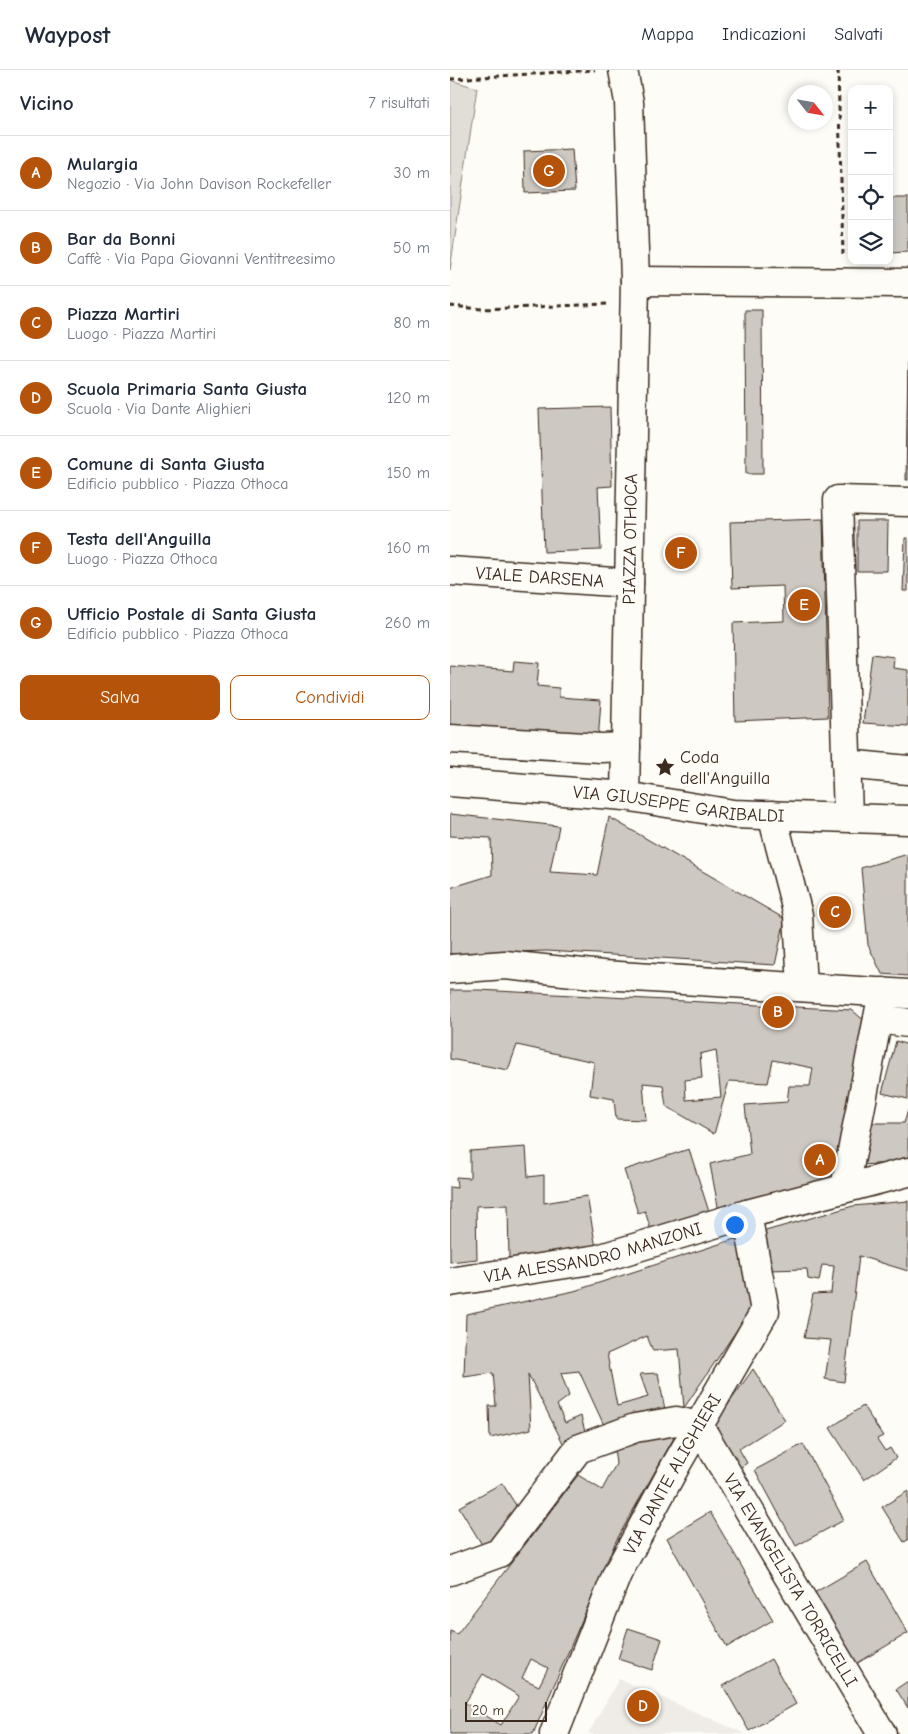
<!DOCTYPE html>
<html lang="it">
<meta charset="utf-8">
<style>
body{margin:0;font-family:"Comic Neue",sans-serif;background:#f2f2f3;color:#1f2937}
.controls{position:absolute;right:15px;top:15px;display:grid;overflow:hidden;border-radius:10px;box-shadow:0 2px 8px #0003}
.controls button{width:45px;height:45px;display:grid;place-items:center;padding:0;border:0;border-bottom:1px solid #e0e1e3;background:#fff;color:#1f2937;font:25px sans-serif}
.compass{position:absolute;left:338px;top:15px;width:45px;height:45px;border-radius:50%;background:#fff;box-shadow:0 2px 8px #0003;rotate:121deg}
.scale{position:absolute;left:15px;bottom:12px;width:82px;box-sizing:border-box;padding-left:5px;border:2px solid #3b2a1e;border-top:0;font-size:14px;line-height:18px;white-space:nowrap;color:#3b2a1e;-webkit-text-stroke:4px #fdfcf7;paint-order:stroke}
.you{position:absolute;left:284px;top:1154px;width:18px;height:18px;margin:-12px;border:4px solid #fff;border-radius:50%;background:#1a73e8;box-shadow:0 0 0 8px #1a73e833}
.badge{display:grid;place-items:center;width:32px;height:32px;border-radius:50%;background:#b45309;color:#fff;font-size:16px;font-weight:700}
.pin{position:absolute;translate:-50% -50%;border:2px solid #fff;box-shadow:0 1px 5px #0006}
.list{margin:0;padding:0;list-style:none}
h2{display:flex;justify-content:space-between;align-items:center;height:65px;margin:0;padding:0 20px;font-size:21px}
h2 small{font-size:16px;font-weight:400;color:#747a83}
.list li{display:grid;grid-template-columns:32px 1fr auto;gap:15px;align-items:center;box-sizing:border-box;height:75px;padding:0 20px;border-top:1px solid #e0e1e3}
.list b{display:block;font-size:19px;white-space:nowrap}
.list p{margin:0;font-size:16px;white-space:nowrap;color:#747a83}
.list em{font-size:16px;font-style:normal;color:#747a83}
.actions{display:flex;gap:10px;padding:15px 20px}
.actions a{flex:1;padding:11px 0;border:1px solid #b45309;border-radius:10px;text-align:center;font-size:18px;color:#b45309}
.actions .main{background:#b45309;color:#fff}
.icon{flex:none;width:28px;height:28px;fill:none;stroke:currentColor;stroke-width:2;stroke-linecap:round;stroke-linejoin:round}
.map{position:relative;flex:none;width:458px;height:1664px;overflow:hidden}
header{display:flex;align-items:center;gap:30px;box-sizing:border-box;height:70px;padding:0 25px;background:#fff;border-bottom:1px solid #e0e1e3}
header strong{font-size:24px}
nav{display:flex;gap:28px;margin-inline-start:auto;font-size:18px}
main{display:flex}
aside{flex:1;background:#fff}
.map>svg:first-child{display:block}
.built{fill:#efece7}
.green{fill:#e1ded7;stroke:#8e847a}
.building{fill:#cdc8c2;stroke:#3b2a1e;fill-rule:evenodd}
.lines{fill:none;stroke-linecap:round;stroke-linejoin:round}
.minor-casing{stroke:#3b2a1e;stroke-width:31}
.major-casing{stroke:#3b2a1e;stroke-width:31}
.path{stroke:#3b2a1e;stroke-width:3;stroke-dasharray:5 4;stroke-linecap:butt}
.minor{stroke:#fdfcf7;stroke-width:28}
.major{stroke:#fdfcf7;stroke-width:28}
.labels{text-anchor:middle;stroke-width:4;stroke-linejoin:round;paint-order:stroke}
.street-label{font-size:18px;fill:#3b2a1e;stroke:#fdfcf7}
.poi-label{font-size:18px;fill:#3b2a1e;stroke:#fdfcf7;text-anchor:start}
</style>
<header>
<strong>Waypost</strong>
<nav><a>Mappa</a><a>Indicazioni</a><a>Salvati</a></nav>
</header>
<main>
<aside>
<h2>Vicino<small>7 risultati</small></h2>
<ul class="list">
<li><span class="badge">A</span><div><b>Mulargia</b><p>Negozio · Via John Davison Rockefeller</p></div><em>30 m</em></li>
<li><span class="badge">B</span><div><b>Bar da Bonni</b><p>Caffè · Via Papa Giovanni Ventitreesimo</p></div><em>50 m</em></li>
<li><span class="badge">C</span><div><b>Piazza Martiri</b><p>Luogo · Piazza Martiri</p></div><em>80 m</em></li>
<li><span class="badge">D</span><div><b>Scuola Primaria Santa Giusta</b><p>Scuola · Via Dante Alighieri</p></div><em>120 m</em></li>
<li><span class="badge">E</span><div><b>Comune di Santa Giusta</b><p>Edificio pubblico · Piazza Othoca</p></div><em>150 m</em></li>
<li><span class="badge">F</span><div><b>Testa dell'Anguilla</b><p>Luogo · Piazza Othoca</p></div><em>160 m</em></li>
<li><span class="badge">G</span><div><b>Ufficio Postale di Santa Giusta</b><p>Edificio pubblico · Piazza Othoca</p></div><em>260 m</em></li>
</ul>
<div class="actions"><a class="main">Salva</a><a>Condividi</a></div>
</aside>
<div class="map">
<svg width="458" height="1664" viewBox="0 0 458 1664">
<rect width="100%" height="100%" fill="#fdfcf7"/>
<filter id="ink" filterUnits="userSpaceOnUse"><feTurbulence type="fractalNoise" baseFrequency=".02" numOctaves="2"/><feDisplacementMap in="SourceGraphic" scale="10" xChannelSelector="R" yChannelSelector="G"/><feConvolveMatrix kernelMatrix="1 2 1 2 8 2 1 2 1" color-interpolation-filters="sRGB"/></filter>
<g filter="url(#ink)">
<path class="built" d="M169 1609 296 1664H138Z"/>
<path class="green" d="M0 10 27 18 0 200Z"/>
<path class="building" d="M122 79 125 121 75 123 74 81Z
M439 128H458V182L439 183Z
M295 240H312L313 404H296Z
M458 287V410H456Z
M160 337 162 416 148 417 151 480 94 482 89 339Z
M373 449 378 647 285 651 283 553 334 551 333 516 282 518 280 452Z
M407 451H438L437 501H407Z
M455 468H458V521H453Z
M422 584 444 587 443 598 458 600V656L413 653Z
M64 591 89 593 87 616 109 618V627L151 630 148 672 0 660V596L63 601Z
M0 744 109 756 100 802 147 805 159 747 335 849 325 895 97 881 0 884V818L42 805 41 768 0 766Z
M458 784V906L432 904 418 875 411 798Z
M0 920H29L402 940 418 954 387 1112 270 1147 260 1094 300 1084 295 1035 337 1032 339 1016H360L363 998 323 990 318 1013 279 1011 264 1064 216 1036 213 1015 193 1013 196 1050 166 1049 164 1029 140 1025 144 992 67 975 58 1000 0 989ZM266 980 271 1027 236 1030 235 1010 252 1008 250 984Z
M446 971 458 975V1029L432 1023Z
M458 1040V1092L411 1095 421 1053H454Z
M76 1077 78 1107 94 1105V1133L137 1126 147 1184 59 1190 58 1135 26 1136 27 1189 0 1192V1117L7 1118 6 1107 20 1108V1081Z
M239 1079 261 1148 203 1167 195 1141 188 1143 174 1100Z
M458 1131V1201L409 1186 394 1312 375 1309 381 1270 354 1268 363 1224 381 1223 384 1196 372 1195 369 1211 358 1209 357 1199 317 1200 312 1162 403 1136Z
M291 1167 301 1239 234 1338 229 1279 203 1281 197 1266 157 1284 167 1336 198 1327 190 1304 208 1303 216 1345 158 1364 129 1301 111 1303 119 1326 107 1335 115 1353 131 1346 137 1370 115 1377 78 1304 81 1359 40 1368 39 1336H46L43 1303 14 1307 16 1244 124 1221Z
M303 1299 335 1350 289 1379 297 1393 287 1400 261 1359Z
M413 1336 433 1366 427 1369 435 1381 440 1378 446 1388 414 1410 380 1358Z
M208 1361 225 1366 166 1471 83 1664H0V1561L7 1564 128 1405 152 1420 166 1394 163 1370ZM81 1589 98 1598 89 1616 72 1608ZM33 1604 69 1626 51 1655 15 1633Z
M353 1374 394 1450 346 1476 305 1400Z
M52 1413 74 1448 34 1478 9 1437Z
M458 1421V1470L454 1472 432 1437Z
M260 1442 323 1550 277 1577 217 1468Z
M417 1492 458 1563 406 1594 364 1523Z
M178 1558 212 1569 202 1600 168 1589Z
M321 1589 346 1634 299 1661 273 1616Z
M458 1611V1638L446 1619Z"/>
<g class="lines">
<defs>
<g id="minor">
<path d="M173 0 179 32 185 211 175 726"/>
<path d="M185 211 458 213"/>
<path id="s1" d="M0 501 179 513"/>
<path d="M0 669 151 678 176 677"/>
<path d="M396 694 458 700"/>
<path d="M322 745 348 845 352 917"/>
<path d="M398 747 388 430 458 432"/>
<path d="M428 949 458 953"/>
<path d="M395 1118 433 922"/>
<path id="s2" d="M0 1212 148 1189 297 1144 458 1102"/>
<path id="s3" d="M0 1501 49 1483 128 1379 185 1358 226 1351 249 1356 432 1664"/>
<path id="s4" d="M104 1664 167 1504 226 1395 315 1241 297 1144"/>
</g>
<g id="major">
<path id="s5" d="M0 712 175 726 283 744 458 750"/>
<path d="M0 899 55 895 153 905 458 924"/>
</g>
</defs>
<use href="#minor" class="minor-casing"/>
<use href="#major" class="major-casing"/>
<path class="path" d="M388 0 393 184
M0 9 145 0
M0 236 32 239 157 234"/>
<use href="#minor" class="minor"/>
<use href="#major" class="major"/>
</g>
</g>
<defs>
<symbol id="sight-bare" viewBox="-9 -9 18 18"><path d="M0-6L1.8-2.2L6-1.7L2.9 1.2L3.7 5.4L0 3.3L-3.7 5.4L-2.9 1.2L-6-1.7L-1.8-2.2Z" fill="#3b2a1e" stroke="#fdfcf7" stroke-width="2.5" paint-order="stroke"/></symbol>
</defs>
<g fill-rule="evenodd">
<use href="#sight-bare" x="201" y="683" width="28" height="28"/>
</g>
<g class="labels">
<g class="street-label">
<text transform="translate(180 469) rotate(-89)" y="6">PIAZZA OTHOCA</text>
<text dy="6" stroke="none"><textPath href="#s1" startOffset="90">VIALE DARSENA</textPath></text>
<text dy="6" stroke="none"><textPath href="#s5" startOffset="230">VIA GIUSEPPE GARIBALDI</textPath></text>
<text dy="6" stroke="none"><textPath href="#s2" startOffset="146">VIA ALESSANDRO MANZONI</textPath></text>
<text dy="6" stroke="none"><textPath href="#s4" startOffset="286">VIA DANTE ALIGHIERI</textPath></text>
<text dy="6" stroke="none"><textPath href="#s3" startOffset="488">VIA EVANGELISTA TORRICELLI</textPath></text>
</g>
<g class="poi-label">
<text x="230" y="693">Coda<tspan x="230" dy="21">dell'Anguilla</tspan></text>
</g>
</g>
</svg>
<div class="controls">
<button>+</button>
<button>−</button>
<button><svg class="icon" aria-label="locate" viewBox="0 0 24 24"><circle cx="12" cy="12" r="6"/><path d="M12 2v4M12 18v4M2 12h4M18 12h4"/></svg></button>
<button><svg class="icon" aria-label="layers" viewBox="0 0 24 24"><path d="M12 4l9 5-9 5-9-5zM3 14l9 5 9-5"/></svg></button>
</div>
<svg class="compass" viewBox="-18 -18 36 36"><path d="M0-13l5 13h-10z" fill="#e53935"/><path d="M0 13l5-13h-10z" fill="#747a83"/></svg>
<div class="scale">20 m</div>
<div class="you"></div>
<div class="pin badge" style="left:370px;top:1090px">A</div>
<div class="pin badge" style="left:328px;top:942px">B</div>
<div class="pin badge" style="left:385px;top:842px">C</div>
<div class="pin badge" style="left:193px;top:1636px">D</div>
<div class="pin badge" style="left:354px;top:535px">E</div>
<div class="pin badge" style="left:231px;top:483px">F</div>
<div class="pin badge" style="left:99px;top:101px">G</div>
</div>
</main>
